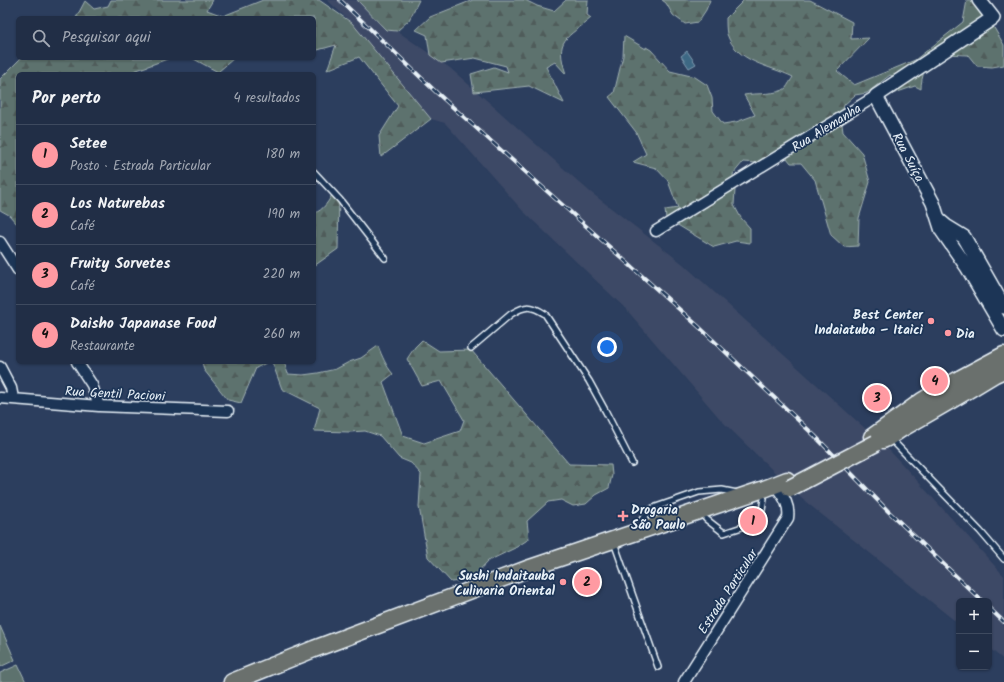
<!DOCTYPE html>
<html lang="pt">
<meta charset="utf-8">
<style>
body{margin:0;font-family:Kalam,sans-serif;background:#2d3a51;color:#f1f3f6}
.controls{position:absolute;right:12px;bottom:12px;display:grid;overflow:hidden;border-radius:6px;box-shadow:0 1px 3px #0004}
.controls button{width:36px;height:36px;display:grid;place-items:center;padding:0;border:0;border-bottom:1px solid #3e4a5f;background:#212e46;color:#f1f3f6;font:20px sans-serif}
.you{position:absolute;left:607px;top:347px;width:14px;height:14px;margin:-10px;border:3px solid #fff;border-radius:50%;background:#1a73e8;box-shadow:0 0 0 6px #1a73e833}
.badge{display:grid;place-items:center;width:26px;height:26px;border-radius:50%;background:#ff9aa2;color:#111;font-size:13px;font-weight:700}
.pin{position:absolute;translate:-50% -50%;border:2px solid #fff;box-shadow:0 1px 4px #0006}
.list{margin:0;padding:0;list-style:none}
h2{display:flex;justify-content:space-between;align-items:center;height:52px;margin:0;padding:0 16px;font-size:17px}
h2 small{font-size:13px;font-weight:400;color:#a2a8b3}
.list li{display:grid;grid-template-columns:26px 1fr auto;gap:12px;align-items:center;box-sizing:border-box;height:60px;padding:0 16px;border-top:1px solid #3e4a5f}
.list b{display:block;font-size:15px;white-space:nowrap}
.list p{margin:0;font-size:13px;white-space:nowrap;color:#a2a8b3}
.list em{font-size:13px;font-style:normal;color:#a2a8b3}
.icon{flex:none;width:22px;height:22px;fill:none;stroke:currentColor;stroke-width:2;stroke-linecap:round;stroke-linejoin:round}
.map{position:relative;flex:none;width:1004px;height:682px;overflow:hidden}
.search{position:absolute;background:#212e46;box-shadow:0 1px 3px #0004;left:16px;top:16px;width:300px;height:44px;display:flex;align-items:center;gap:10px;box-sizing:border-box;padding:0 14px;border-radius:6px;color:#a2a8b3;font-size:15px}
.panel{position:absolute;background:#212e46;box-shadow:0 1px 3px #0004;left:16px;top:72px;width:300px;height:292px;border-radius:6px}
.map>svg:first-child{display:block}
.built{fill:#3e4966}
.grass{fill:#5d726e;stroke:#a2b2b3}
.forest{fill:url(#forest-firs);stroke:#a2b2b3}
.water{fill:url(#water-ripples);stroke:#829eb2}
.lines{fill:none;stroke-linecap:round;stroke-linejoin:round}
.service-casing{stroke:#e8f1f8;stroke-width:8}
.minor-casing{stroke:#e8f1f8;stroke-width:13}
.tertiary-casing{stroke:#e8f1f8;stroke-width:16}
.primary-casing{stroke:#e8f1f8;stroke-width:19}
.service{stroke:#1d3557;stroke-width:5}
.minor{stroke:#1d3557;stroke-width:10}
.tertiary{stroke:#1d3557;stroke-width:13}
.primary{stroke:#6b706d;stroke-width:16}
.rail-casing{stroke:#e8f1f8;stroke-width:4}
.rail{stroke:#1d3557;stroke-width:2.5;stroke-dasharray:8;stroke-linecap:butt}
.primary-bridge-casing{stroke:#e8f1f8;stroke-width:19;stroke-linecap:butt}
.primary-bridge{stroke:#6b706d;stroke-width:16}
.poi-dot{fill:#ff9aa2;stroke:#1d3557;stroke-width:1.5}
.labels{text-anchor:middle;stroke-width:3.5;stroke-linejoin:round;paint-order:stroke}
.street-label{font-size:13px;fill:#e8f1f8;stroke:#1d3557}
.poi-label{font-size:13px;font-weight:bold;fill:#e8f1f8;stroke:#1d3557;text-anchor:end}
</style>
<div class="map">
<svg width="1004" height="682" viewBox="0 0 1004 682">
<defs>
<pattern id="forest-firs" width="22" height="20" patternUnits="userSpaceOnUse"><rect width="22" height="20" fill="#5d726e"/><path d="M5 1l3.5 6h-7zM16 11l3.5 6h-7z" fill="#505b5a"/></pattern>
<pattern id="water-ripples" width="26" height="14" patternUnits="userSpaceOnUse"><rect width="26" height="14" fill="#3e6784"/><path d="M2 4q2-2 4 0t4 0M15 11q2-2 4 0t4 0" fill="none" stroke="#5a7d96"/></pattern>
</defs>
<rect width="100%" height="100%" fill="#2c3e5e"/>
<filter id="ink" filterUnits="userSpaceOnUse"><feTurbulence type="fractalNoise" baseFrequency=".025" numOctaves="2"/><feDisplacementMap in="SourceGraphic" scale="8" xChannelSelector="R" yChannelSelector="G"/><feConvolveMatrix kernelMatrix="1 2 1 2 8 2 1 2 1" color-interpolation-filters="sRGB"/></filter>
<g filter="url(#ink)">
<path class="built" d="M327 0H357L386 30 397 31 450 68 589 191 683 264 890 451 1004 576V660L989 648V601H959V624L801 498 722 421 626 309 522 210 445 123 431 119 352 23Z"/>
<path class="grass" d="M0 626 15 660 0 667Z
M18 665 26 682H0V673Z"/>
<path class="forest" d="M111 0H213L207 10 223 16 263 0H319L352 23 431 119 381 157 379 136 398 106 359 57 327 70 336 45 314 51V18H76L85 1 94 9 108 6Z
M357 0H419L409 20 397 31 386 30Z
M473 0H525L537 6 554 11 566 0H588L587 15 591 18C567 39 554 38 566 74L555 62 546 67 564 103 529 86 474 92 471 74 494 67 508 72 506 66 475 58 441 63 430 55 427 35 416 30 430 17Z
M662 0H710L706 10 698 22 685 24 673 15 666 3Z
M744 0H810L852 22 851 39 869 38 837 71 854 85 915 60 963 22 967 0H978L1004 45V65L992 67 977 66 968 55C959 55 947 53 938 56 926 61 921 77 921 89L915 86 889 95 897 78 890 75 867 93 855 95 844 105 841 117 843 132 862 153 870 182 859 218 858 246 844 247 831 235 815 180 801 163H791L782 152 758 163 743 162 733 174 735 190 734 205 741 218 750 228V243L736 241 714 247 666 218 665 210 678 208 668 181 656 168 633 162 646 154 636 132 609 97 614 93 623 56 624 36 646 49V47L651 50 670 71 695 77 707 85 712 98 713 111 723 124 736 122 755 115 744 95C755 93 779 95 786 88 788 85 791 80 793 77 769 65 737 63 727 34 726 29 726 23 726 18Z
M21 58H170L126 74H18V225L9 215 0 210V79Z
M192 58H234L218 72Z
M334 190 339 194 338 249 314 266V213C323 211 330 200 334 190Z
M422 340 439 351 471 350 569 464 611 465 612 475 609 488 596 495 586 504 573 506 561 500 548 502 527 521 529 539 515 548 488 561 470 580 451 582 428 557 419 507 421 474 411 463 399 458 380 436 365 431 350 432 314 431 320 408 282 389 272 362H284L288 374 303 375 318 373 336 369 349 362 361 358 378 346C382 356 386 366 393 374L383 382 403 436 424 443 460 431 464 420 441 381 422 386 407 359 415 347Z
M202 362H268L256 368 241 403 228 400 204 370Z"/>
<path class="water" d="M687 51 696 64 689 68 681 56Z"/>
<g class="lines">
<defs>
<path id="service" d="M314 172 340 200 385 258
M471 348 511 314C526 305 531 305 545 314L589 381 606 412 632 463
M891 439 980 531 1004 559
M706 519 724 533 760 521 764 499
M637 527 643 518 653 508 699 492 722 490 737 493
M616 548 658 667"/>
<path id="minor" d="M656 231 876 96
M0 242 18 270
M77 362 92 385 99 406
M0 367 11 388 13 398
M0 398 99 406 228 411
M684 682 788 518C790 504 783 496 775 485"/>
<path id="tertiary" d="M979 0 993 18 876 96 933 203 942 231 967 267 1004 330
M940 221 946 226 964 237 1004 307"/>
<path id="primary" d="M872 437 922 401 961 378 1004 355
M883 440C890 437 895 433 901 429 933 411 964 393 995 374L1004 370
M232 682 314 649 530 568 764 489 787 480"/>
</defs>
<use href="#service" class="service-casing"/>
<use href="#minor" class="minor-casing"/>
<use href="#tertiary" class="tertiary-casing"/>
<use href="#primary" class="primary-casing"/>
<use href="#service" class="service"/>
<use href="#minor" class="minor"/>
<use href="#tertiary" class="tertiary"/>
<use href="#primary" class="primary"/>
<defs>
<path id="rail" d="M340 0 437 93 698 326 749 374 815 436 888 511 982 601
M989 608 1004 622"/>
</defs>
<use href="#rail" class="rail-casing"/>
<use href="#rail" class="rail"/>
<defs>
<path id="primary-bridge" d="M790 488 876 443"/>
</defs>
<use href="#primary-bridge" class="primary-bridge-casing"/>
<use href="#primary-bridge" class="primary-bridge"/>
</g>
</g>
<g class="poi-dot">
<circle cx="931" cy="321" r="4"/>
<circle cx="948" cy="333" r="4"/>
<path d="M621 510h4v4h4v4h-4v4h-4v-4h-4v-4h4z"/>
<circle cx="563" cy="582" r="4"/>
</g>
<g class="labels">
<g class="street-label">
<text transform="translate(826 127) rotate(-32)" y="5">Rua Alemanha</text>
<text transform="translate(909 157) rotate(62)" y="5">Rua Suíça</text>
<text transform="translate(115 393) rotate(3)" y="5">Rua Gentil Pacioni</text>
<text transform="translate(727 591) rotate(-57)" y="5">Estrada Particular</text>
</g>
<g class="poi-label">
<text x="923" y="319">Best Center<tspan x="923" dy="15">Indaiatuba – Itaici</tspan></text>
<text x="956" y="338" text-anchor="start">Dia</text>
<text x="631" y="514" text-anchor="start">Drogaria<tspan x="631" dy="15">São Paulo</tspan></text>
<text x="555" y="580">Sushi Indaitauba<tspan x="555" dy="15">Culinaria Oriental</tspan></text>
</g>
</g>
</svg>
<div class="controls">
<button>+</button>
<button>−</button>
</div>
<div class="you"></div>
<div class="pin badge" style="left:753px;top:521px">1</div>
<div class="pin badge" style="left:587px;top:582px">2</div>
<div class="pin badge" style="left:877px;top:398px">3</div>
<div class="pin badge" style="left:935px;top:381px">4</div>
<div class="search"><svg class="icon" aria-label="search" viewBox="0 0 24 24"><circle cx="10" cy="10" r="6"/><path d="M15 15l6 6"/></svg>Pesquisar aqui</div>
<section class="panel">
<h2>Por perto<small>4 resultados</small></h2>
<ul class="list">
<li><span class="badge">1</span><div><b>Setee</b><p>Posto · Estrada Particular</p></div><em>180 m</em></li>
<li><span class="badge">2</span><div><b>Los Naturebas</b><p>Café</p></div><em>190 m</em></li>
<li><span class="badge">3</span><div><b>Fruity Sorvetes</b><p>Café</p></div><em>220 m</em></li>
<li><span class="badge">4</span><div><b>Daisho Japanase Food</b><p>Restaurante</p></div><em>260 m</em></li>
</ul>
</section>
</div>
